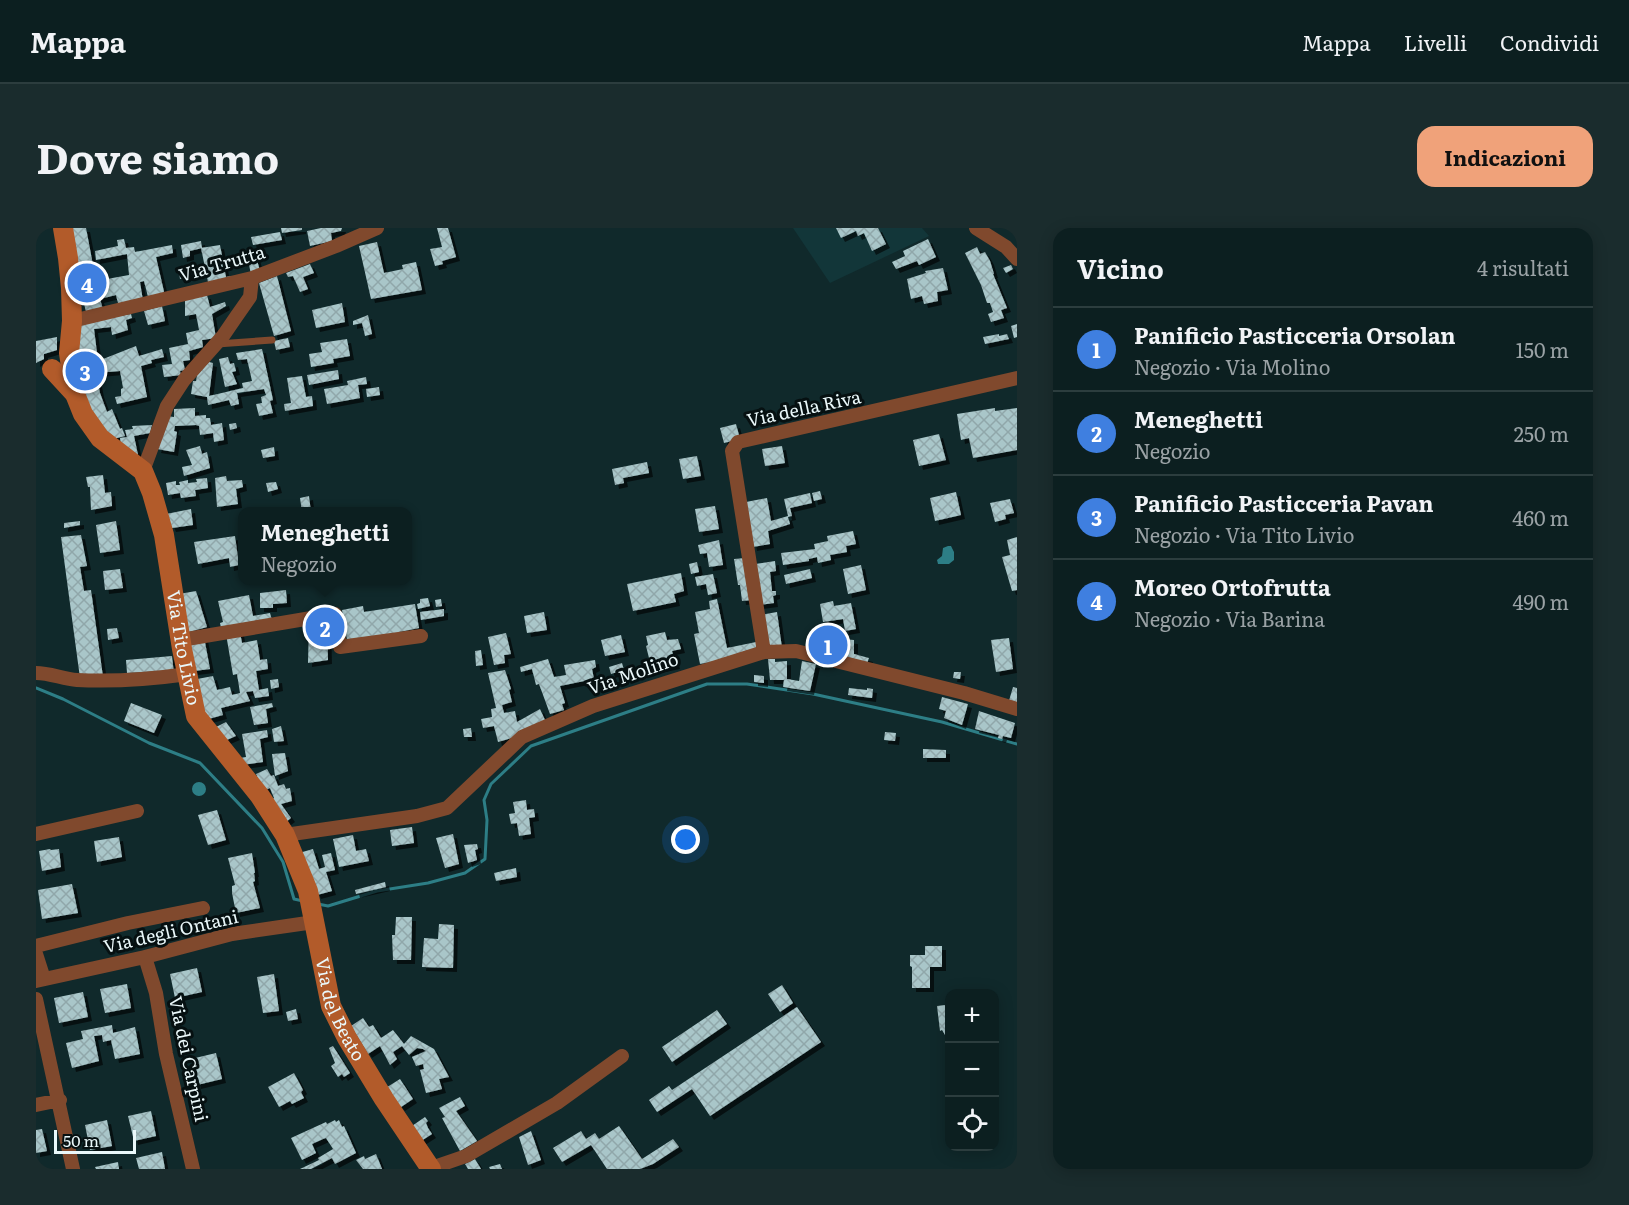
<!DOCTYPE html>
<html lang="it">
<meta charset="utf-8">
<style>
body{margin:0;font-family:Literata,serif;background:#1a2c2d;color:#f1f3f6}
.controls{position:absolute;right:18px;bottom:18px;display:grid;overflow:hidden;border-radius:12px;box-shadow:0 3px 15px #0003}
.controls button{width:54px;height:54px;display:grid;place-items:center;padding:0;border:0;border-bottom:2px solid #2c3d3e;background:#0c1f20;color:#f1f3f6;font:30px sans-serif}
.scale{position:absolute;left:18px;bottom:15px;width:82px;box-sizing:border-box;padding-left:6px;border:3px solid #eaf8fa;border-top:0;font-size:16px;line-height:21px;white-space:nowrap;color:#eaf8fa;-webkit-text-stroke:4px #061011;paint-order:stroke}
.you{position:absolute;left:650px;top:612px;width:21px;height:21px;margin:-15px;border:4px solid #fff;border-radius:50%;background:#1a73e8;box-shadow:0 0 0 9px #1a73e833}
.badge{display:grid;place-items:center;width:39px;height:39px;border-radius:50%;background:#f0a27a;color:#fff;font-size:20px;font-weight:700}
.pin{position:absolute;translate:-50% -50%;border:3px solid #fff;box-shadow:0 2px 6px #0006}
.popup{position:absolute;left:202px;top:279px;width:174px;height:78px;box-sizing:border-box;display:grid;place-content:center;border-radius:12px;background:#0c1f20;filter:drop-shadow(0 2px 4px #0005);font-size:20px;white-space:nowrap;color:#9aa2a5}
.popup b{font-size:22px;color:#f1f3f6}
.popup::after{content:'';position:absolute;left:50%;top:100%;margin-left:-12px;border:12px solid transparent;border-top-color:#0c1f20}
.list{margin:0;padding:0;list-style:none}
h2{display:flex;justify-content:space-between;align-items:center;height:78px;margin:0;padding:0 24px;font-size:26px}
h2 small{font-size:20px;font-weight:400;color:#9aa2a5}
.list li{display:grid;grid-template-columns:39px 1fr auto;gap:18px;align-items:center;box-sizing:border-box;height:84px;padding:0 24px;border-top:2px solid #2c3d3e}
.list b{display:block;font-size:22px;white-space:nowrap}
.list p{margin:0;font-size:20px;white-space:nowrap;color:#9aa2a5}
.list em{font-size:20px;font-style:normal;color:#9aa2a5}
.icon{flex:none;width:33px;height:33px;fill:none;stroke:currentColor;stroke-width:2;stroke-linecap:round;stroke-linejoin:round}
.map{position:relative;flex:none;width:981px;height:941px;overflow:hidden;border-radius:18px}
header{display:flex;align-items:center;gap:36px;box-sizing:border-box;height:84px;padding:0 30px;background:#0c1f20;border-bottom:2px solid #2c3d3e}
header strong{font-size:28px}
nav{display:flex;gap:33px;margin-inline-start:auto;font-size:21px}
.intro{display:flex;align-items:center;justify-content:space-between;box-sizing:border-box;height:144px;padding:0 36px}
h1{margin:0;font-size:42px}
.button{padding:15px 27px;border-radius:18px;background:#f0a27a;color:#111;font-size:21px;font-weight:700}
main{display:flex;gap:36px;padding:0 36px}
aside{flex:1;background:#0c1f20;border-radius:18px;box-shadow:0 3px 15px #0003}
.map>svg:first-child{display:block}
.built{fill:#123639}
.water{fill:#2d7e86}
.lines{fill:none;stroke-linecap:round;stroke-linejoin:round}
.stream{stroke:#2d7e86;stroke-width:3}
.building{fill:url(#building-cross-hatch);filter:url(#shadow)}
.lane{stroke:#80492d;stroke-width:7}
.street{stroke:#80492d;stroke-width:14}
.secondary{stroke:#b25b2a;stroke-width:20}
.labels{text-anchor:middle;stroke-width:6;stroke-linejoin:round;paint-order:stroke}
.street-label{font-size:18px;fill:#eaf8fa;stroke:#061011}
</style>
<header>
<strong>Mappa</strong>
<nav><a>Mappa</a><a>Livelli</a><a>Condividi</a></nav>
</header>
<div class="intro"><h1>Dove siamo</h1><a class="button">Indicazioni</a></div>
<main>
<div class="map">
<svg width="981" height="941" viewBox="0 0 981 941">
<defs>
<pattern id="building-cross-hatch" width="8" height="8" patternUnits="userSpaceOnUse" patternTransform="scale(1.5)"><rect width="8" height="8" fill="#a9c6c9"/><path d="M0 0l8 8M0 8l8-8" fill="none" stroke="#90a7aa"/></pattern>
<filter id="shadow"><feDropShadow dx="4" dy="4" stdDeviation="0" flood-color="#0009"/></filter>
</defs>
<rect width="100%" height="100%" fill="#10292b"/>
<path class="built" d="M757 0H886L893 8 794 55Z"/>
<path class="water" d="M912 318H915L918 324V332L913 336H902L901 332 906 328 907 320Z
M156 561a7 7 0 1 1 14 0a7 7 0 1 1-14 0Z"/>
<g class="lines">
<path class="stream" d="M0 460 27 471 113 515 164 535 226 600 247 634 258 671 267 673
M282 676 292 678 341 663 392 655 429 645 449 631 451 592 448 572 455 556 495 518 671 456H711L777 466 906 494 981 516"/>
</g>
<path class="building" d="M33 0H50L60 53 93 47 91 26 60 32 59 23 82 18 81 12 88 11 90 20 98 19 99 24 136 17 137 25 120 29 129 68 113 73 108 53 104 54 107 73 83 79 80 67 64 71 68 85 51 88 36 27Z
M245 0H266V2L246 5Z
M285 0H306L305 3 295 5 296 13 274 18 271 3Z
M401 0H412L420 29 406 33 407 36 399 38 394 21 406 19Z
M800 0H842L850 16 836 23 828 5 822 8 820 3 805 10Z
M244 4 246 12 217 17 215 9Z
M892 11 900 29 883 37 881 33 860 41 856 34 869 28 867 23Z
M165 13 166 20 154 23V28L147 30 145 17Z
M341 14 348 45 367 41 366 37 380 34 386 62 335 71 323 18Z
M184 17 190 49 196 48 197 54 173 59 165 20Z
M941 19 944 26 949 24 954 33 958 46H957L971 80 965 82 968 90 955 94 952 86 957 84 954 75H951L945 57 929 25Z
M219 25 224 43 215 46 211 28Z
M274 36 278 45 267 49 272 61 264 64 257 48 252 49 250 45Z
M975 37 977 41 970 45 967 40Z
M907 40 912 62 901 64 902 73 888 76 886 68 875 71 871 51 890 45 889 43Z
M154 42 155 48 144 51 143 45Z
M241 48 255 103 238 108 223 55Z
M171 67 174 79 189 74 190 78 176 86 180 110 166 112 167 119 153 123 154 132 147 133 149 142 144 143 145 147 128 149 126 137 136 136 133 120 152 116 150 105 163 102 160 86 149 88V72Z
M306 75 309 94 280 100 276 82Z
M126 78 129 93 112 97 108 83Z
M95 86 96 90 90 92 92 102 76 107 75 99 58 101 62 133 100 118 103 128 126 121 128 129 115 132 116 135 105 138 111 169 81 176 79 169 85 168V161L87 160 84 143 60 145 64 165 71 184 76 181 84 201 86 200 89 208 73 212 45 165 40 96Z
M332 87 336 106 329 108 326 95 317 97V93Z
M981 96V109L978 110 975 98Z
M963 106V108L971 106 973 111 949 116 947 109Z
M21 109V122L8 126V131L0 135V113Z
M252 110 254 119 240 122 238 113Z
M311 111 314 128 297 131 298 135 275 139 273 126 286 124 284 115Z
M226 121 237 172 234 173 237 185 223 188 220 176 226 175 225 169 230 167 228 161 201 165 203 176 195 178 193 172 172 177 171 169 155 166 157 153H160L161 147 173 134 177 135 173 168 207 160 206 155 216 153 211 131 202 132 200 125Z
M192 129 194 136 198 135 200 143 196 144 201 156 189 159 183 131Z
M302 142 303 151 273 157 271 147Z
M266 148 270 169 276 168 277 178 249 183 248 176 255 175 251 150Z
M330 149 331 156 322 157 324 170 291 176 288 161 312 157 311 153Z
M343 159 344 167 331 169 330 161Z
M159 180V188L170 187V190H174L175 197 186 195 188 212 178 214 177 205 164 207 163 198 160 197 139 198 138 203 141 204 138 224 121 221 131 188 138 189V181Z
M959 180V183L981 180V222L937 230 933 210 925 212 921 186Z
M200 195 201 200 194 202 193 196Z
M700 196 704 211 688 215 684 200Z
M116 197 114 205 98 208 102 227 86 223 84 210 91 209 89 202 97 201 96 198Z
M903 206 910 232 883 238 877 212Z
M164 218 166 226 171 224 174 240 148 248 146 239 156 237 150 222Z
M746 218 749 235 729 238 726 221Z
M238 219 239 228 227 230 225 222Z
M661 228 665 248 647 251 643 231Z
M611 234 613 245 587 250 588 255 579 257 576 241Z
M67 247 69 265 75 264 76 278 55 282 54 259H52L50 249Z
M190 248 191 253 206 252 207 259 200 261 202 276 181 279 179 250Z
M171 250 172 260 159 262 160 268 145 270 144 265 132 267 130 255 140 253V257H144L143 254 152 252V255L161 254 160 251Z
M240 254 242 261 232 264 230 255Z
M784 263 786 271 778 273 776 265Z
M920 264 925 287 899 293 894 270Z
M774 265 776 275 754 280 756 288 752 289 754 296 732 303 734 316 717 319 710 274 731 270 735 293 752 288 748 271Z
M273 268 275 284H266L264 270Z
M974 271 978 285 969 287 970 291 959 294 954 275Z
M679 278 683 301 663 304 659 281Z
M252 279 253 284H241V281Z
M155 281 157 297 136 300 130 286Z
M44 293V297L28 300V295Z
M80 293 84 322 64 325 60 297Z
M817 303 820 316 810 318 811 324 794 327 795 332 782 335 781 329 773 331V333L747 337 745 325 779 321 778 316 792 313 791 308Z
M45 307 51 338 44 339 48 363 55 362 67 449 44 450 25 309Z
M199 308 203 337 194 339 193 330 162 336 158 314Z
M981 309V362L976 363 966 329 974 327 971 312Z
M683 312 687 337 673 339 671 325 664 326 662 317Z
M709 330 716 372 706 373 704 357H702L698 331Z
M739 333 740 343 734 344 736 363H740V367L737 368 738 375 723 377 719 336Z
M661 334 663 344 655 346 653 336Z
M825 337 830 362 812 366 807 341Z
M84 341 87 360 69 362 67 343Z
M774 341 776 350 750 356 748 347Z
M645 345 648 363 638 366 640 374 597 383 591 356Z
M677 346 681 365 672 367 670 356 661 358 659 349Z
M250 362 251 375 237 376V380H224V365Z
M160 363 171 399 153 404 143 366Z
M213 367 217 388 234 385 236 392 185 400 184 395 187 394 182 373Z
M392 370 394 378 382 381 381 376 384 375V371Z
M405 371 406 378 400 379 399 372Z
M681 371 691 420 720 414V425L664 436 658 406 663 405 659 384 674 381 673 373Z
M797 373 798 378 815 375 820 401 809 403 807 391 787 394 784 376Z
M379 376 383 400 363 404V405L311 412 306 382 327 378 328 384Z
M408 381V388L385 392 384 384Z
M508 384 511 402 491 405 488 388Z
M741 384 746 420 730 422 724 387Z
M291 391 292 432 272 435 273 394Z
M81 400 83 410 72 412 71 401Z
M204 404 206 415 221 412 224 432 231 431 232 441 220 443 223 462 232 460 233 468 219 470 217 463 210 464 214 473 185 480 187 487 169 492 156 452 177 448 181 462 194 459 196 467 204 465 201 446 197 447 190 406Z
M629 404 631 412 642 411 645 421 636 423 640 437 616 442 610 418 612 417 610 408Z
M470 405 475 426 468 427 469 435 458 437 452 409Z
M585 407 589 424 569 428 565 412Z
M796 408V410L818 412V426L833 430 830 438 781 426 778 411Z
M168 409 174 441 158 443 150 413Z
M973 410 977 441 960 444 955 412Z
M445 422 447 437 440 438 439 423Z
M136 428 138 446 124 447V443L91 445 90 432Z
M512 431 518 449 530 447 528 437 559 432 560 439 556 441 558 451 524 458 529 475 526 476 528 482 514 486 503 456 500 457 496 441 485 444 484 439Z
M732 431H739V434L751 433V451L763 453 766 433 780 436 774 463 747 459 748 452H734Z
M586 435 588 442 575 446 573 439Z
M469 442 475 461 473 462 476 474 466 477 468 485 479 483 481 494 504 481 509 492 476 510 462 514 458 498 447 500 445 491 456 489 455 481 460 480 452 445Z
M918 444H925L924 451 917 450Z
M718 447 728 448V455L718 454Z
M242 451 243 459 235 461 234 452Z
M977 459 981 460V479L972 476Z
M813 460 831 462V460L837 461 836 470 812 467Z
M906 469 932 476 926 497 908 490 910 483 903 481Z
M95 475 126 487 118 505 88 493Z
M236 475 237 479 230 481 232 495 218 497 214 479Z
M943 483 979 495 975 510 967 508 966 511 962 510 963 507 939 501Z
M190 494 200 508 186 514 176 501Z
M245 498 248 513 238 514 236 501Z
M435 500 436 509H428L427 501Z
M231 502 232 509 224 511 227 534 206 537 204 530 210 529 206 506Z
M849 504 860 505 859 513 848 512Z
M887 521 910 522V530H887Z
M249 525 252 543 239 548 236 526Z
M231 541 235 548 238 547 242 558 248 556 250 561 254 560 256 573 245 576 255 590 246 597 232 574 238 570 234 560 227 563 220 546Z
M490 572 491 582 498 581 499 589 493 590 495 606 483 608 481 595 475 596 473 586 479 585 477 574Z
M181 582 190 612 172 617 162 587Z
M376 599 378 615 356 618 354 602Z
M417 606 423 636 409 640 400 610Z
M317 607 320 623 330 621 333 633 303 639 297 611Z
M83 609 86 629 61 634 58 613Z
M441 616 442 621 439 622 441 632 432 635 428 617Z
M14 621 15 622 23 621 25 639 6 643 3 623Z
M277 621 283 641 289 639 286 627 295 625 299 642 290 644 296 663 281 667 263 625Z
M216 625 219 645H218L219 653 217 654 224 680 200 685 196 665V658L199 657 192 630Z
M480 640 481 649 460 653 458 645Z
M349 654 350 659 320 666 319 662Z
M36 656 42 685 6 691 2 662Z
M360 689H376L375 732H357L356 707H359Z
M403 696 418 697 417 740 386 739 388 710 402 711Z
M889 718H906V739H894V760H876V739L874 738V727H889Z
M161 740 166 764 139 770 134 746Z
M238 746 243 783 227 785 221 749Z
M91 756 95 780 69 785 64 761Z
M746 757 757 775 744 784 732 766Z
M47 764 52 789 23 795 18 770Z
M909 777 910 779 914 778V804L909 807 906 802 904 803 901 778Z
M761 779 785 814 674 888 656 861 621 884 613 872 633 858 636 862Z
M260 781 262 791 252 793 250 784Z
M681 782 691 796 636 834 626 819Z
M327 790 333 799 337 797 345 810 357 802 368 816 375 808 398 821 413 849 403 851 406 861 390 865 384 842 388 841 387 836 380 838 376 829 390 823 387 821 381 820 373 827 366 818 357 824 361 831 354 837 344 818 332 826 315 798Z
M76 797 77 805 99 799 104 826 79 831 75 812 67 814 66 807 58 808 63 833 36 840 30 815 47 811 45 803Z
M297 818 314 845 308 849 306 846 302 849 295 838 299 835 293 820Z
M180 825 186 851 161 857 155 831Z
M258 845 267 862 265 864 268 870 256 876 254 873 243 879 232 859Z
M364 851 377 871 365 879 348 861Z
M424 869 429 878 420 883 441 913 424 923 406 890 409 889 403 880Z
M115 883 120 908 98 913 92 888Z
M389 889 392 893 390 895 392 900 396 906 382 915 373 900Z
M71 892 76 918 54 922 49 897Z
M299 892 300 894 303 892 306 899 308 898 320 925 299 936 296 930 275 941H264L283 932 282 930 297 921 290 910 287 911 276 916 280 925 266 932 255 910 290 894 291 896Z
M583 898 606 931 637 911 643 919 617 936 604 941H571L555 917 526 934 517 920 545 903 550 911 559 905 563 911Z
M6 901 11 923 0 925V902Z
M495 903 505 932 492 937 483 909Z
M126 924 129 941H103L100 930Z
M340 926 346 941H327L320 932 328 928 329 931Z
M439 931 445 941H432L429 936Z
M82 934 83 941H60L59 939Z
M464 936 466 941H454L453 939Z"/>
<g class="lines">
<path class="lane" d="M181 116 236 112"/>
<path class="street" d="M940 0 970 19 981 31
M36 93 216 50 300 18 341 0
M107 243 131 178 148 152 187 108 200 89 214 69 216 50
M145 412 299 386 304 419 385 408
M728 424 696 223 702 214 981 150
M0 445C14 445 27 451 41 452 78 454 116 451 152 446
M0 606 101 583
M249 607 381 588 411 580 486 509 557 478 728 424 760 423 928 465 981 481
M0 718 92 695 167 680
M0 726 8 751
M109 729 120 765 130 826 157 941
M0 753 109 729 196 706 278 694
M0 771 37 941
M0 877 24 872
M395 940 430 928 521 875 586 828"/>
<g class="secondary">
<path d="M27 0 32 30 35 60 36 93 33 125 39 166"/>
<path id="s1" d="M16 141 39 166 47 186 64 210 107 243 116 265 128 307 146 421 160 488 224 568 249 607 272 663 295 778 311 810 348 871 395 941"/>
</g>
</g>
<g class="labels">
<g class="street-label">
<text transform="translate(186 36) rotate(-16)" y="6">Via Trutta</text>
<text transform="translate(768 181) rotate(-12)" y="6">Via della Riva</text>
<text dy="6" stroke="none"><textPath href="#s1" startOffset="321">Via Tito Livio</textPath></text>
<text transform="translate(597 446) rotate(-19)" y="6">Via Molino</text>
<text transform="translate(135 704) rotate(-13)" y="6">Via degli Ontani</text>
<text dy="6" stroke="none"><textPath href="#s1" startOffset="723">Via del Beato</textPath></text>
<text transform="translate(152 831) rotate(78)" y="6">Via dei Carpini</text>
</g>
</g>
</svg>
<div class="controls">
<button>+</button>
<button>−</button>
<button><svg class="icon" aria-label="locate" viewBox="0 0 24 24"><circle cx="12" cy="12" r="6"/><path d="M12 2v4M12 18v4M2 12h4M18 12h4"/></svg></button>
</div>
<div class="scale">50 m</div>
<div class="you"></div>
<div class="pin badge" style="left:792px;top:417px;background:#3f7fe0">1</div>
<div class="pin badge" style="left:289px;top:399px;background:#3f7fe0">2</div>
<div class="popup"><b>Meneghetti</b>Negozio</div>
<div class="pin badge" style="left:49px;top:143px;background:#3f7fe0">3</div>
<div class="pin badge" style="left:51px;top:55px;background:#3f7fe0">4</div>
</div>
<aside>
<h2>Vicino<small>4 risultati</small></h2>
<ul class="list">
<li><span class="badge" style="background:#3f7fe0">1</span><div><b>Panificio Pasticceria Orsolan</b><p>Negozio · Via Molino</p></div><em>150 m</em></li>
<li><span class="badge" style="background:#3f7fe0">2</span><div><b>Meneghetti</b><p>Negozio</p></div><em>250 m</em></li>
<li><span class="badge" style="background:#3f7fe0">3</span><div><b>Panificio Pasticceria Pavan</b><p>Negozio · Via Tito Livio</p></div><em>460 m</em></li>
<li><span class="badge" style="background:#3f7fe0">4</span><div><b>Moreo Ortofrutta</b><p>Negozio · Via Barina</p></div><em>490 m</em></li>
</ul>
</aside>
</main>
